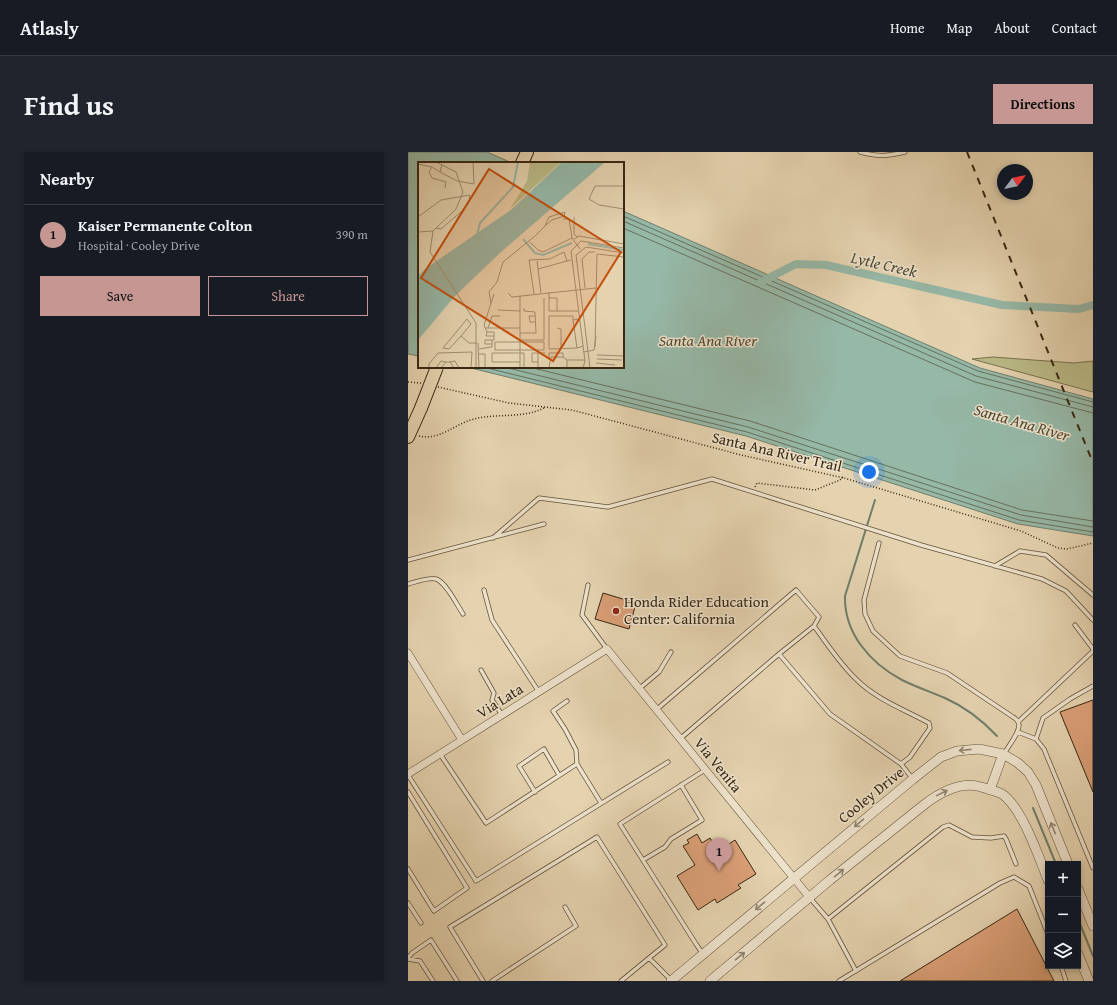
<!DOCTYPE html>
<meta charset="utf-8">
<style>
body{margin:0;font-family:"Gentium Book Plus",serif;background:#20242c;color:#f1f3f6}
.controls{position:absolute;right:12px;bottom:12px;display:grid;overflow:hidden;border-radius:0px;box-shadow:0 2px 6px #0003}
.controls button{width:36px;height:36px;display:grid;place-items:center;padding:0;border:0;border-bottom:1px solid #363941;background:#171b24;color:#f1f3f6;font:20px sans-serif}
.compass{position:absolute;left:589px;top:12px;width:36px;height:36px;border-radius:50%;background:#171b24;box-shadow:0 2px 6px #0003;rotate:58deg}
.you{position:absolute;left:461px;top:320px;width:14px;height:14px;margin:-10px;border:3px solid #fff;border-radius:50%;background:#1a73e8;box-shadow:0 0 0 6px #1a73e833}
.badge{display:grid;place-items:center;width:26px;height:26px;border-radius:50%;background:#c59692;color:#111;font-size:13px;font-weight:700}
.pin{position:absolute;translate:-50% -33px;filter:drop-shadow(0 1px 2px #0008)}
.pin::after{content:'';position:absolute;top:21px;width:14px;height:12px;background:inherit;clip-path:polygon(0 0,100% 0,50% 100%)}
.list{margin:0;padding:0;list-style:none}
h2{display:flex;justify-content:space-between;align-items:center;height:52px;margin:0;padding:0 16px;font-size:17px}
h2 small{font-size:13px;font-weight:400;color:#9ea1a6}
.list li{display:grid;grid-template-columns:26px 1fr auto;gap:12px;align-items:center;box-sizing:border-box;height:60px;padding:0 16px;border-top:1px solid #363941}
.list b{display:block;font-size:15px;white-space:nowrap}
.list p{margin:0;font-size:13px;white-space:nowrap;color:#9ea1a6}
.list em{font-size:13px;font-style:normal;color:#9ea1a6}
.actions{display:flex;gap:8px;padding:12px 16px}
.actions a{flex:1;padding:9px 0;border:1px solid #c59692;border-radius:0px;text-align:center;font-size:14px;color:#c59692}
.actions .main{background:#c59692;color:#111}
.icon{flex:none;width:22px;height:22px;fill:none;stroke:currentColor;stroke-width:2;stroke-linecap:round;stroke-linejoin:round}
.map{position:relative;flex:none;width:685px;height:829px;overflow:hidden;border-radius:0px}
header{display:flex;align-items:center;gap:24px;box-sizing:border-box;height:56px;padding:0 20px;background:#171b24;border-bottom:1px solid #363941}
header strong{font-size:19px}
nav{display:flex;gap:22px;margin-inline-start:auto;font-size:14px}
.intro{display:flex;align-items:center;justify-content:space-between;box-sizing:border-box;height:96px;padding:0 24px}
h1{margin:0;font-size:28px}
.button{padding:10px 18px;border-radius:0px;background:#c59692;color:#111;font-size:14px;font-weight:700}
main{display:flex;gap:24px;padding:0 24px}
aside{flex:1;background:#171b24;border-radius:0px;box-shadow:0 2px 6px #0003}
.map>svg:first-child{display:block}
.green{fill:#babb88;stroke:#78714c}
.water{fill:#96b8a7;stroke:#707e6b}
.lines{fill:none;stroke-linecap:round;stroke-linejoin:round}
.shore{stroke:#66705c;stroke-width:1}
.stream{stroke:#707e6b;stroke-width:2}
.canal{stroke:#96b8a7;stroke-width:8}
.building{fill:#da9f77;stroke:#372711}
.service-casing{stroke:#625239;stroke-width:5}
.minor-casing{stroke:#625239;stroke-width:8}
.tertiary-casing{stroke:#625239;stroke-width:10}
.primary-casing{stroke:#372711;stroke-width:14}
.path{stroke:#372711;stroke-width:1.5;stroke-dasharray:1 2;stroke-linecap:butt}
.service{stroke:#eee2cc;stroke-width:3.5}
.minor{stroke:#eee2cc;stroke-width:7}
.tertiary{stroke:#eee2cc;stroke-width:9}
.primary{stroke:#e5d3b0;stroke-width:12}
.rail{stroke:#372711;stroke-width:2;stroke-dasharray:7 7;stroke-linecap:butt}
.primary-bridge-casing{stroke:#372711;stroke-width:14;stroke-linecap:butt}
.primary-bridge{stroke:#e5d3b0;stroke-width:12}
.oneway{stroke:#92846e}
.poi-dot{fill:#8f2418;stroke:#eee2cc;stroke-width:1.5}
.labels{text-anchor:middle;stroke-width:3;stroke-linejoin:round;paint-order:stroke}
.street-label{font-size:15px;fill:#372711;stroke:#eee2cc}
.poi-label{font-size:15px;fill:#372711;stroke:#eee2cc;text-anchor:start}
.water-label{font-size:16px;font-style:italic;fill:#4f4b36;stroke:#eee2cc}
.inset-river{fill:none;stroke:#96b8a7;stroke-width:2}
.inset-road{fill:none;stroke:#9f8e70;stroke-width:1}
.view{fill:#c54f0d;fill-opacity:0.15;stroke:#c54f0d;stroke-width:2}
.inset-edge{fill:none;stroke:#372711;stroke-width:2}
</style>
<header>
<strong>Atlasly</strong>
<nav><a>Home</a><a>Map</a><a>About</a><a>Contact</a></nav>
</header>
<div class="intro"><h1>Find us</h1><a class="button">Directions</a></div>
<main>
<aside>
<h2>Nearby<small></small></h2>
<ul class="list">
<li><span class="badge">1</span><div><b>Kaiser Permanente Colton</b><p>Hospital · Cooley Drive</p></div><em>390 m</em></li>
</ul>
<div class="actions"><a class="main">Save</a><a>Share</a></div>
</aside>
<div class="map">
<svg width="685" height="829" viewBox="0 0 685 829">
<rect width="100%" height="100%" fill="#e5d3b0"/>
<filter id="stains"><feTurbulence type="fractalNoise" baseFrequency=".005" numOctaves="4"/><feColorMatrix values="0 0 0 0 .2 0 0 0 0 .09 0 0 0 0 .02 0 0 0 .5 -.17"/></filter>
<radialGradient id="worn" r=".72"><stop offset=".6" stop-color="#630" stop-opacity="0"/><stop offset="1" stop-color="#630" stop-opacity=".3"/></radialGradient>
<path class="green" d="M585 205 666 211 685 209V240L564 207Z"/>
<path class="water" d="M0 0H79L104 11H11V204L0 202Z
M215 59 572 216 685 247V384L610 372 338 284 59 215H215Z"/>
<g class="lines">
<path class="shore" d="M215 64 570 219 685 250
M215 69 568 224 685 255
M215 76 567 230 685 261
M75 215 339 280 611 368 685 380
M96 215 340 275 613 363 685 375
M121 215 342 269 614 358 685 369"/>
<path class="stream" d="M467 348 437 444C436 481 462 511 494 528 508 535 523 540 537 546 557 555 574 568 589 584
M625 656 648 712
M670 767 685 804"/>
<path class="canal" d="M353 130 388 112 418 113 594 153 671 157 685 153"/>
</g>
<path class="building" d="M195 441 228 451 221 477 187 467Z
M685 548V640L652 560Z
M289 682 294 691 302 686 310 699 327 688 348 722 330 733 333 736 309 751 307 747 290 758 269 724 287 713 275 694 281 691 279 688Z
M609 757 646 829H492Z"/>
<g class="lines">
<defs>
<path id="service" d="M452 0C470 5 480 4 497 0
M85 386 131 346 200 355 304 327 513 393 634 427 658 439 685 468
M471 391 456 448 457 462 465 479 492 504 539 521 605 565C607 566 609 568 610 570 615 577 600 594 596 602
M0 408 136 372
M587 414 612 399 638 403 685 443
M0 432C8 430 20 425 28 427 38 430 49 453 55 462
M180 433 174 463 199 497
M76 438 84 468 131 540
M667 473 685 497
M371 502 422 562 493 612
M73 518 86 541 84 548 94 563
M232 536 251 520 263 500
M248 558 388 438 411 465 406 474C420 493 432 512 449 528 468 547 497 558 521 571L522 576 502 605 493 612 504 626
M610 570 685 499
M610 580 628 587 636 597 685 716
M273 586 371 502 406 474
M628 587 635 566 662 547 685 534
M32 602 78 671 169 612 168 598 157 577 145 559 159 549
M169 612 193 651
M0 623 68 729 260 610
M0 640 59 736 26 759 0 717
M127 640 111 614 136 597 151 623
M235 708 257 695 263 687 294 668 273 633
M402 746 420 767 448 819
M0 751 13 771
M420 767 535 675 541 673 564 685 583 686 596 684 598 687 608 712
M295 802 288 792 212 672 297 618
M0 806 4 801 23 788 49 829
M0 807 12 809 25 829
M653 814 658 829
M75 829 42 775 189 685 257 793 241 806
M84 829 168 774 157 755
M213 829 241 806 263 828
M431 829 592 731 606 725 621 734 640 782"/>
<path id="minor" d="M0 501 54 588
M0 622 199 497 402 746"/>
<path id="tertiary" d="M582 638 595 602
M670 737 685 774
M670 802 681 829
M263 829 505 627 533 605 549 599 571 597 595 602 610 611 620 620 628 633 660 712
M302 829 422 728 517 652C533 640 553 629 573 635 580 637 588 639 594 642 614 655 631 706 640 728"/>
<path id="primary" d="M114 11 119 0
M0 285 13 256"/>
</defs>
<use href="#service" class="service-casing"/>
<use href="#minor" class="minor-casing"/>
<use href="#tertiary" class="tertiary-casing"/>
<use href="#primary" class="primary-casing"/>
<path class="path" d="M0 230 13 231
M30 235 101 251 164 258 333 303 436 326 613 379 650 396 659 397 685 391
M11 284C32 289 46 272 66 267 89 261 114 267 136 256
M347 335 349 331 407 338 432 328 435 325"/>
<use href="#service" class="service"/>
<use href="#minor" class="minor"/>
<use href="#tertiary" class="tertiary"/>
<use href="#primary" class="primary"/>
<path class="rail" d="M559 0 685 311"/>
<defs>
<path id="primary-bridge" d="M13 256 29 215"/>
</defs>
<use href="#primary-bridge" class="primary-bridge-casing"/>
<use href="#primary-bridge" class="primary-bridge"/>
</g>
<defs><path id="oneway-shaft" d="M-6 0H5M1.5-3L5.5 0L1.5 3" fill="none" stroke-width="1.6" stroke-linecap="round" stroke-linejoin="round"/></defs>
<g class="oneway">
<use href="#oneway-shaft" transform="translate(557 598) rotate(174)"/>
<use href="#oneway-shaft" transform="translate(534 641) rotate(-26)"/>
<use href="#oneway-shaft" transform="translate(451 671) rotate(140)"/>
<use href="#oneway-shaft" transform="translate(645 676) rotate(-112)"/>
<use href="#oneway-shaft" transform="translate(431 721) rotate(-39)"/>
<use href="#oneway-shaft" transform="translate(352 754) rotate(140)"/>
<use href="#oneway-shaft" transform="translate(332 804) rotate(-40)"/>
</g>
<circle class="poi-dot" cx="208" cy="459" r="4"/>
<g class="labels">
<g class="street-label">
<text transform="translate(369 300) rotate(13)" y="5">Santa Ana River Trail</text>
<text transform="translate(92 549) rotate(-32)" y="5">Via Lata</text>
<text transform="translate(310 613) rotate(51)" y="5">Via Venita</text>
<text transform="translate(463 643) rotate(-39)" y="5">Cooley Drive</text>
</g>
<g class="poi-label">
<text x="216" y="455">Honda Rider Education<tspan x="216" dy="17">Center: California</tspan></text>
</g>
<g class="water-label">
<text transform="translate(476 112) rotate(13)" y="6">Lytle Creek</text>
<text x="300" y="194">Santa Ana River</text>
<text transform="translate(614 270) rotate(16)" y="6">Santa Ana River</text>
</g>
</g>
<g transform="translate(10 10)">
<rect width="206" height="206" fill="#e5d3b0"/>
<path d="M112 0H143L92 47 109 19Z" fill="#babb88"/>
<path d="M144 0H187L82 91 37 134 0 178V114L7 107 94 47Z" fill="#96b8a7"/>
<path class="inset-river" d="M59 73 62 61 95 25 100 0M105 77 117 91 125 93 154 81M170 82 206 88"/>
<path class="inset-road" d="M18 0 38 10 45 30 38 47 15 69 12 90 58 161V206M0 2 14 5M24 2 22 10 39 19 56 22 55 0M22 10 14 5 11 10 14 16 28 20 27 26M206 24H177L171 37 181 43 206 47M0 55 23 38 52 33 51 40 44 49 23 67 18 66M156 55V72L159 75M145 57H151L154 76M0 70 15 69M156 77 161 74 206 82M112 80 120 88 125 90 154 76 162 87M119 99 123 131M120 107 149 99M167 126 164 97 171 90H177M131 130V149H160M90 131 94 135 178 126M116 132 111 98 132 97 146 90 149 99 153 98M102 134V206M131 136H139V149M73 141 71 130 79 120 85 100 117 74 127 64 134 58 146 54 147 50 131 55 127 64M80 148 102 149M117 154H111L112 160H117M161 157 155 158 159 186 165 184M155 158V154H131V187L159 186M68 166H102M70 166 74 154H82M139 166 143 167V187M69 170 66 163 76 132M102 171H118L117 150 106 149V146M43 174 31 187 25 186 49 157 53 162 43 174 51 181H59M74 178H76V170H69L68 174H76M103 178H126V136M77 180H126V188H77ZM60 181 61 206M177 185 179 92 206 95M61 187 73 185H74V178H67V182H74M166 190 176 188 178 174M120 191H114V200H120M61 192H67V206M179 193 206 194M131 196V191H145V195M179 197 204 198M149 198H167M32 200 37 199 41 206M102 200H74V191H106V206M178 201 197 203M11 206V202L20 191 54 190 53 206M18 206 23 199 28 200M23 206 28 200H32L36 206M120 206V191H127M131 206 133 195H145L149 198V206M165 206 167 199 153 89 163 79 206 86M172 206 158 93 168 85 206 91"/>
<path class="view" d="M71 7 203 90 135 199 3 116Z"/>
<rect width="206" height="206" class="inset-edge"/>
</g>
<rect width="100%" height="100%" filter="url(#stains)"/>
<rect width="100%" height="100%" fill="url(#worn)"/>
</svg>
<div class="controls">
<button>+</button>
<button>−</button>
<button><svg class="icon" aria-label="layers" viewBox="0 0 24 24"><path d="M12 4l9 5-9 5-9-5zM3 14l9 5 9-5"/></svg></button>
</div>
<svg class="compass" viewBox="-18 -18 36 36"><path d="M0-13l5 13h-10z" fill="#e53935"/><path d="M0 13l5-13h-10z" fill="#9ea1a6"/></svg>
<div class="you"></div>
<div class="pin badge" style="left:311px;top:719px">1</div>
</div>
</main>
